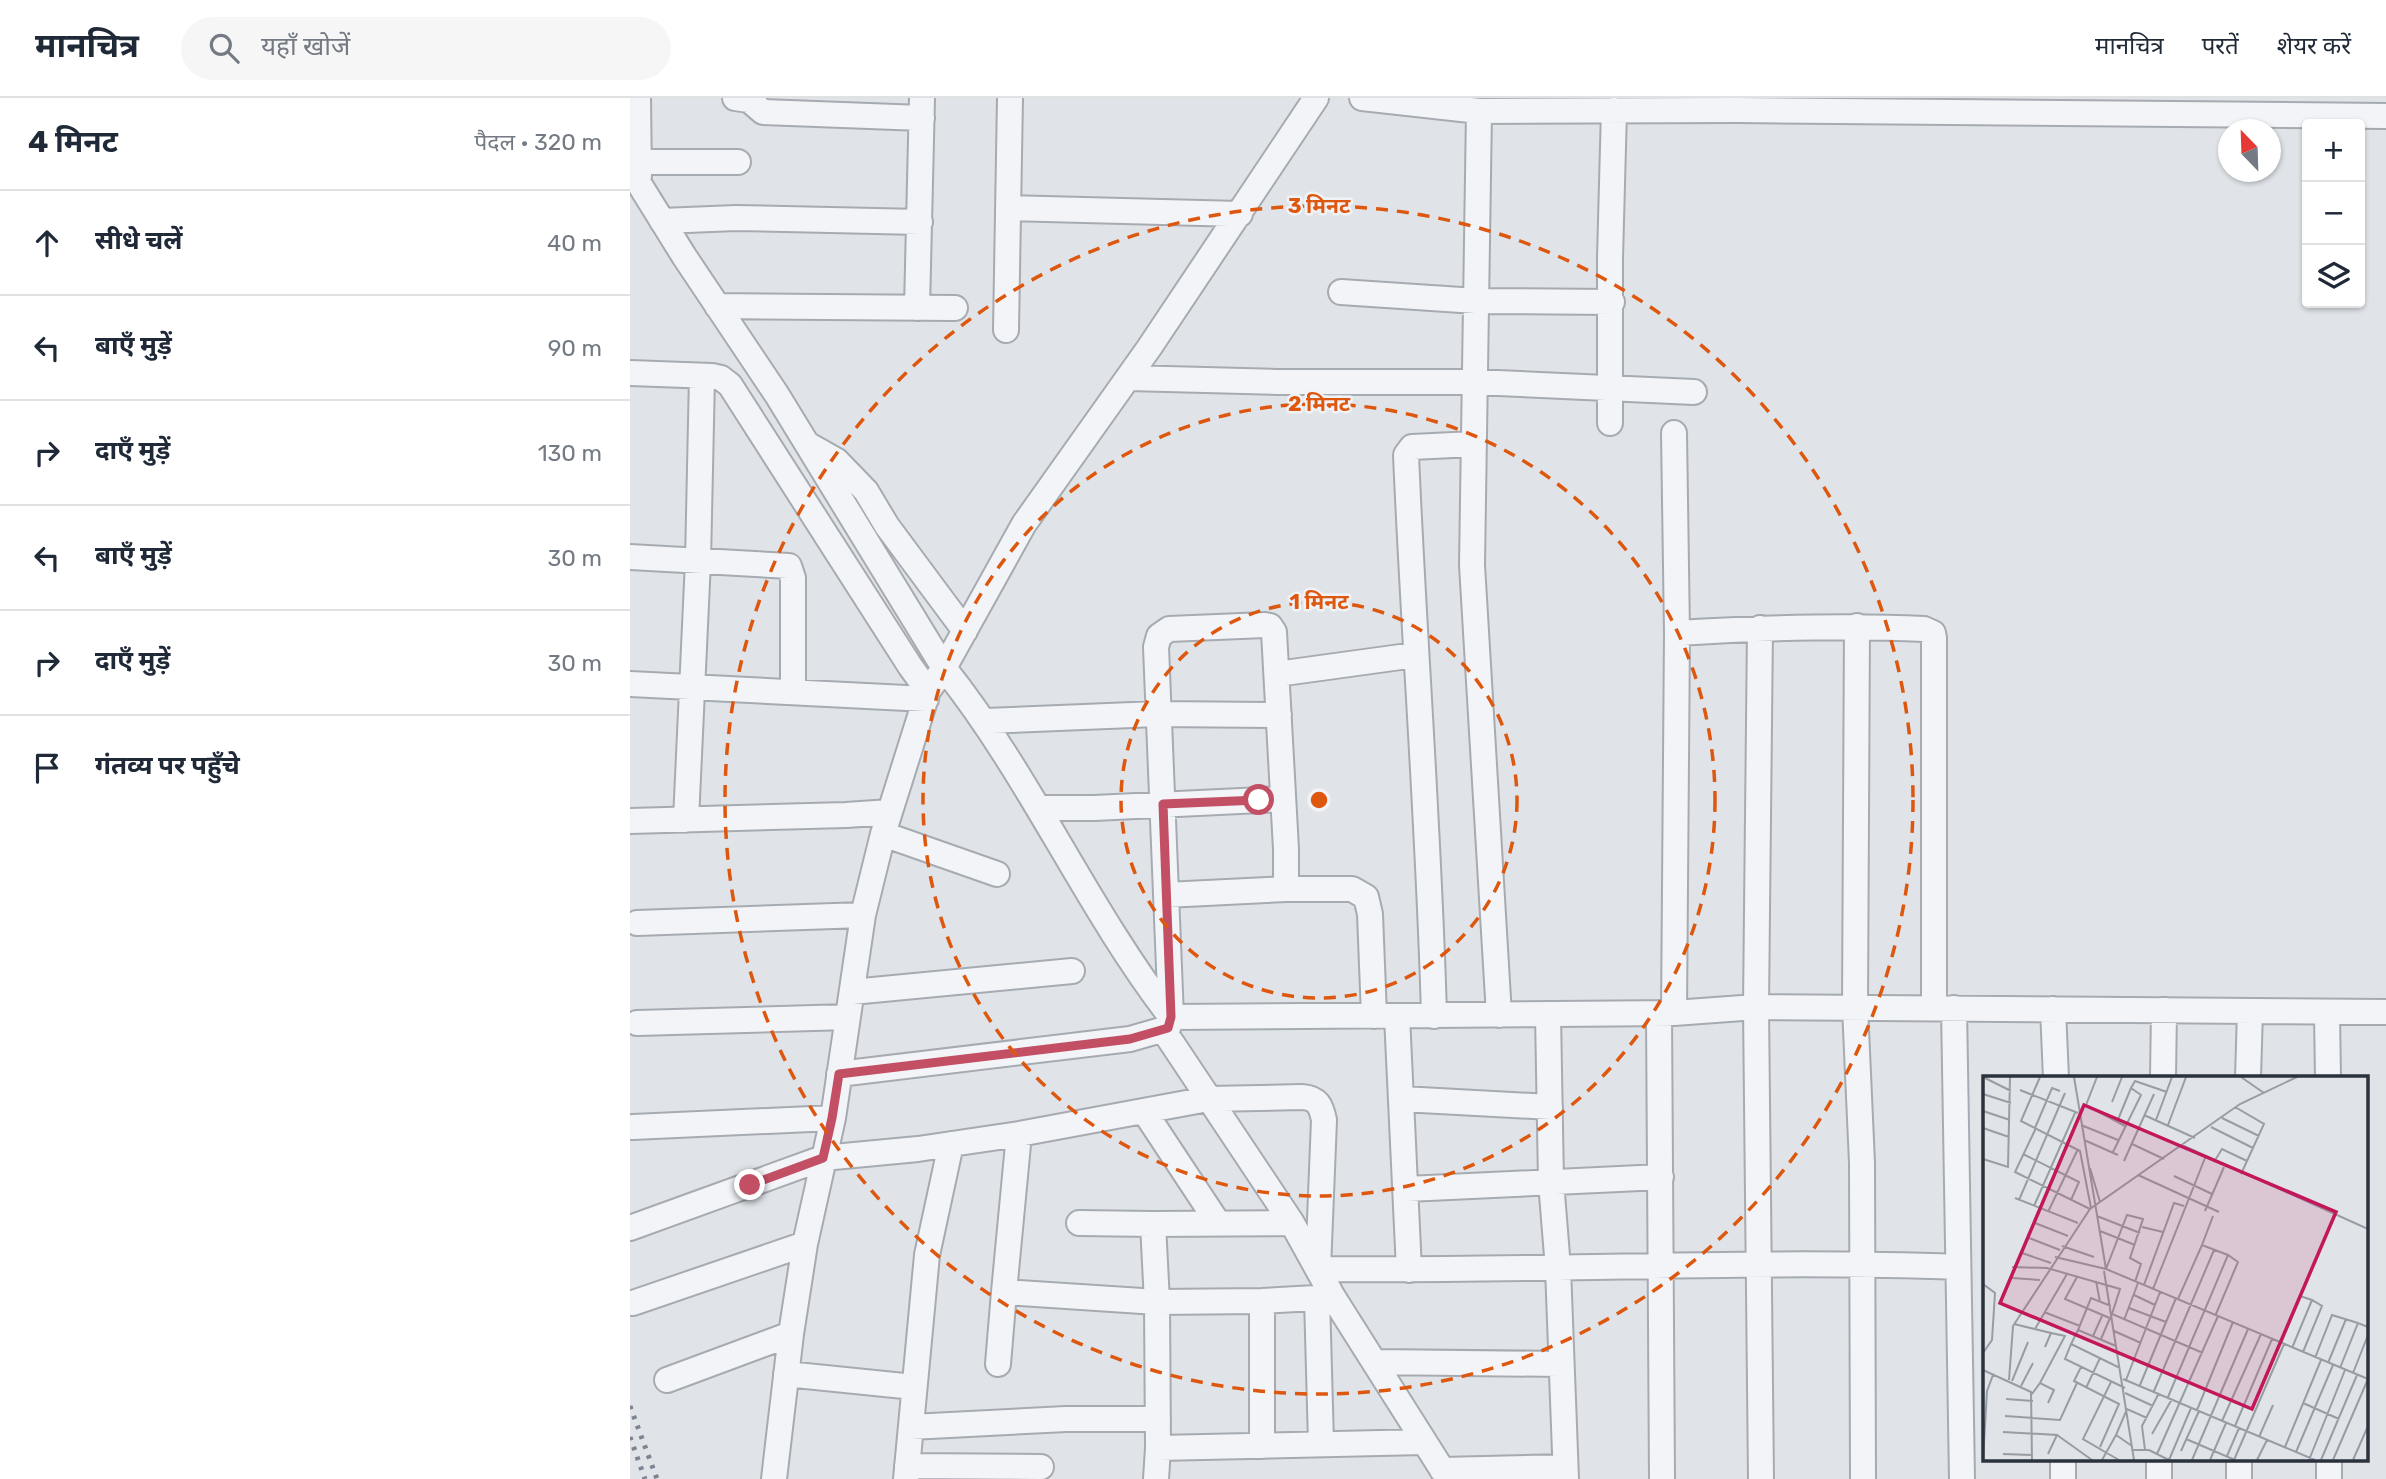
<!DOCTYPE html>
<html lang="hi">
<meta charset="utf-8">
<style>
body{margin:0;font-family:Rubik,"Noto Sans Devanagari",sans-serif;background:#f6f6f7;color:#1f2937}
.controls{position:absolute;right:21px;top:21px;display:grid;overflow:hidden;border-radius:7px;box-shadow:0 2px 5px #0004}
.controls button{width:63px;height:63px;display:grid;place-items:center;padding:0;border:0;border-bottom:2px solid #e0e1e3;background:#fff;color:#1f2937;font:35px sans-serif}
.compass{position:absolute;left:1588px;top:21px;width:63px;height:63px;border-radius:50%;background:#fff;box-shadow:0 2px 5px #0004;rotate:337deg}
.stop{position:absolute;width:21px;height:21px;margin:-16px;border:5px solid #c34f65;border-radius:50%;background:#fff}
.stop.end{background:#c34f65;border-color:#fff;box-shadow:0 2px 7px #0008}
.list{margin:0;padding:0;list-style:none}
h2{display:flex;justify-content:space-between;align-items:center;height:91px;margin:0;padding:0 28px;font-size:30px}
h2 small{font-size:23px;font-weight:400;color:#747a83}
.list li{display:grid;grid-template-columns:46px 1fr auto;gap:21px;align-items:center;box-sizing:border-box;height:105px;padding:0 28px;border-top:2px solid #e0e1e3}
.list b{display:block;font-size:26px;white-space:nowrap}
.list em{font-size:23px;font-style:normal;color:#747a83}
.icon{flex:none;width:38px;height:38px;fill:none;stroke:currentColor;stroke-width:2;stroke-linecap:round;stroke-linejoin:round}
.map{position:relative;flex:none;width:1756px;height:1381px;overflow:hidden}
header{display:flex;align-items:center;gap:42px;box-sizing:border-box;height:98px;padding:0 35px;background:#fff;border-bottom:2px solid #e0e1e3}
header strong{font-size:33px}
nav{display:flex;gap:38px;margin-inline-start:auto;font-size:24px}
.search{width:490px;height:63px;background:#f6f6f7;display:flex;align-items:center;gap:18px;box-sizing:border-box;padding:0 24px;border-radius:38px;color:#747a83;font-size:26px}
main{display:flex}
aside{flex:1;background:#fff}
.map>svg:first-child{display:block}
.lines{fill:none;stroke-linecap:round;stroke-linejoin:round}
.minor-casing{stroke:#a6abb2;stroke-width:28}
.minor{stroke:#f3f4f7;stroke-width:24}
.rail{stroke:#7b8490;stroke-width:5;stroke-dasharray:3.5 7;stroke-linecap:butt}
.route{stroke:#c34f65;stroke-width:9}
.ring{fill:none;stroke:#de570e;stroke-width:3.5;stroke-dasharray:12 9}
.inset-road{fill:none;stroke:#979da4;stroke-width:2}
.view{fill:#c2185b;fill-opacity:0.15;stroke:#c2185b;stroke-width:3.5}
.inset-edge{fill:none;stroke:#2a323e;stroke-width:3.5}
.centre{fill:#de570e;stroke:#f0f2f6;stroke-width:3.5}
.ring-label{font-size:21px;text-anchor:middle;font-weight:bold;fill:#de570e;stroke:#f0f2f6;stroke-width:5;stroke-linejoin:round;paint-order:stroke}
</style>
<header>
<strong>मानचित्र</strong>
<div class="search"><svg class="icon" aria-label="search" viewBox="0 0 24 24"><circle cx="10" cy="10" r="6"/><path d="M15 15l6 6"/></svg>यहाँ खोजें</div>
<nav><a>मानचित्र</a><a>परतें</a><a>शेयर करें</a></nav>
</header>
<main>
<aside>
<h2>4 मिनट<small>पैदल · 320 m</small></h2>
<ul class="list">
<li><svg class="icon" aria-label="ahead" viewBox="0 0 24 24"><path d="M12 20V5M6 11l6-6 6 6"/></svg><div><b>सीधे चलें</b></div><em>40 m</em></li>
<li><svg class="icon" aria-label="left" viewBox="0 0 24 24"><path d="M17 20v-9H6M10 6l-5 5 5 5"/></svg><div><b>बाएँ मुड़ें</b></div><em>90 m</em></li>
<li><svg class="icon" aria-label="right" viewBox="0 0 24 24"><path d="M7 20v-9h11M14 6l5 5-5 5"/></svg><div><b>दाएँ मुड़ें</b></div><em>130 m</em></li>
<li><svg class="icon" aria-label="left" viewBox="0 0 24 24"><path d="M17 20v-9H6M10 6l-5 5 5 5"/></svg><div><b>बाएँ मुड़ें</b></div><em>30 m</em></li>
<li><svg class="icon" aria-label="right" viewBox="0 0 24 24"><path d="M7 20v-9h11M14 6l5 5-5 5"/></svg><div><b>दाएँ मुड़ें</b></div><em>30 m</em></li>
<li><svg class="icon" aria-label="arrive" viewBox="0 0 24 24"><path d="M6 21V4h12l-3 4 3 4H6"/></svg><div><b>गंतव्य पर पहुँचे</b></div></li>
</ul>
</aside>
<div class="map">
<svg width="1756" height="1381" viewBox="0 0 1756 1381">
<rect width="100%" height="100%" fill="#e0e4e8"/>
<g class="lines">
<defs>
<path id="minor" d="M8 0 9 78
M105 0 119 2 133 14 292 20
M732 0 849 13 1107 12 1756 18
M849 13 842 467 869 917
M9 64H108
M0 71 54 158 147 297 314 570C401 679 456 809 541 919
M379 110 610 116
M32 123 106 120 290 124
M711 194 846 203 982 204
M87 208 325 210
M287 210 292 0
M376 232 380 0
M0 275 82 278 91 280 100 287 280 568 298 593
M498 280 647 284H845L1064 294
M980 325V160L984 12
M1044 335 1047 535
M177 346 207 363 236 393 257 428 335 533
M0 459 159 468 163 480V594
M1227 528 1225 909 1232 1065 1233 1381
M1130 530 1126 909 1131 1381
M647 576 785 557
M0 586 296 601
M355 623 527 616 649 617
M408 710H464L653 701
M56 722 68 463 72 278
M0 723 216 717 260 714
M253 736 367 776
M536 797 656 791
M7 825 233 817
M222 894 442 873
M1324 910 1332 1381
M1423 911 1426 980
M1029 915 1032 1381
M1044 915 1047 535C1130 530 1212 527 1294 531L1303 535 1304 540V910
M1697 915 1698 980
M918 916 921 1084 928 1170 936 1381
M767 918 779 1172
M804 918C799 731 784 544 776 357L782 349 844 346
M541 919 1044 915 1126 909 1756 914
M7 925 218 919
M534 933 662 1125 703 1199 818 1381
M209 976 500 941 538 930 541 919 526 549 529 538 539 531 635 527 640 528 644 534 656 751V791H722L736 799 740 816 744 918
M1533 980 1534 912
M1618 980 1620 913
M772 1001 920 1009
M514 1013 588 1125
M3 1029 203 1020
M389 1036 374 1194 527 1204 632 1203 703 1199
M777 1091 1031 1079
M449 1125 523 1126
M662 1125 523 1126 527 1204 528 1350 794 1344
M0 1130 193 1060 288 1051 389 1036 578 1001 672 999C688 1000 691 1008 694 1022L688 1171C901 1174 1115 1161 1328 1169
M687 1200 691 1345
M632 1203V1348
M3 1205 175 1146
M744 1264 931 1266
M368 1266 374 1194
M156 1276 284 1289
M37 1282 161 1236
M281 1329 436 1321H528
M1433 1362V1381
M1529 1362V1381
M1609 1362V1381
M277 1368 411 1369
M812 1372 935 1369
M144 1381 161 1236 175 1146 203 1020 233 817 253 736 298 593 314 570 394 426 519 250 686 0
M276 1381 297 1157 321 1046
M526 1381 528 1350
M1699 1381V1362"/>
</defs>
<use href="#minor" class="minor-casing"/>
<use href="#minor" class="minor"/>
<path class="rail" d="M0 1308 27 1381
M0 1339 15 1381"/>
</g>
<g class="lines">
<path class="route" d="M120 1087 193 1060 202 1020 209 976 500 941 538 930 541 919 533 706 629 702"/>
</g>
<g class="ring">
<circle cx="689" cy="702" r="198"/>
<circle cx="689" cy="702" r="396"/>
<circle cx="689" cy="702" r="594"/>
</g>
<g transform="translate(1353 978)">
<rect width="385" height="385" fill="#e0e4e8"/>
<path class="inset-road" d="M0 1 28 15M57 1 38 45 97 75 108 132M91 1 123 193M258 1 281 17M37 14 95 37M0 18 28 27M129 26 139 1M103 29 142 50M103 29 114 1M252 31 281 48 258 98M0 35 27 44M161 39 212 62M239 42 276 60M173 44 189 1M134 46 148 12M98 49 135 64M185 49 203 1M228 51 270 72M0 52 26 61M52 52 69 12 77 15M53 52 32 96 107 133M101 64 135 79M149 68 181 83M201 70 385 153M130 76 158 19 148 12 152 5 184 16M40 78 96 106 88 124M0 83 25 91 27 1M141 85 171 18M231 86 239 73 264 85M107 92 117 126M155 99 236 136M191 100 229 118M32 122 95 147M36 124 82 17M51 130 92 37M222 135 241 91M65 136 95 73M114 140 157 157M52 147 85 160M159 151 180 156M117 155 152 169M46 162 77 174M219 169 230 140M79 170 111 181M39 177 68 187M72 181 123 193 385 303M29 191 64 192 137 213 129 238 220 277M123 193 144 139 160 143 147 182 158 188 152 206M121 195 151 384M94 201 82 223 129 243M29 202 57 204M113 205 117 226M0 208 12 217 9 264 0 277M161 209 191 127 201 130M170 213 222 82M151 219 172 229M195 223 219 169 245 179 255 186 233 238M128 230 108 222 95 254 133 270M146 232 183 246M61 236 97 250M141 244 155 207M31 248 68 257M52 253 84 198M95 254 88 268 137 292M131 255 158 267M110 260 119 240M118 263 127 242M298 267 317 220 329 224 339 230 320 276M88 268 82 283 142 312M309 272 329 224M332 282 349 239 375 247M345 287 363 243M98 291 91 305 136 328 117 371M357 292 375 247 385 251M0 294 48 316 49 384M370 297 385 259M140 303 332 384M26 304 30 250 107 133 257 28 314 1M143 304 177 216M29 305 45 266M128 306 100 363 136 384M57 307 82 260 68 257 62 271M157 309 193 222M38 310 50 287M103 312 117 282M171 315 231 174M142 317 170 330M49 318 57 307 71 314 65 327M185 321 245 179M23 323 50 325M320 327 356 343M214 334 250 246M22 340 77 344 94 307M239 345 278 258M252 350 289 263M20 356 74 359 65 378M169 358 189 323M74 359 109 384M276 361 290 329M203 363 252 384M149 370 133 359 144 333 164 342M302 371 338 284M150 374H166L186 384M162 374 159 350 176 317M198 375 216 335M313 376 350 289M20 378 49 379M174 378 235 240M244 380 256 352M0 384 4 315 10 299M119 384 133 359M186 384 208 332M209 384 265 253M227 384 243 347M251 384 301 268M274 384 284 364M326 384 362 294M338 384 374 299M350 384 385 303M370 384 385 350"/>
<path class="view" d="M101 29 353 136 269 333 17 227Z"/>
<rect width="385" height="385" class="inset-edge"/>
</g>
<circle cx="689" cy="702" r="10" class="centre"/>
<g class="ring-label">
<text x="689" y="115">3 मिनट</text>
<text x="689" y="313">2 मिनट</text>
<text x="689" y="511">1 मिनट</text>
</g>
</svg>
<div class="controls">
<button>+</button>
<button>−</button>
<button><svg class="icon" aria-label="layers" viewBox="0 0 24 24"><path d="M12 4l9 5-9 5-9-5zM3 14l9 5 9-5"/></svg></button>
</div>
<svg class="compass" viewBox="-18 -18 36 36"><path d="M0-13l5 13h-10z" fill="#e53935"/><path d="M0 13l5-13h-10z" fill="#747a83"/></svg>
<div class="stop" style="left:629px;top:702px"></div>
<div class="stop end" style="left:120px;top:1087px"></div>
</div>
</main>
